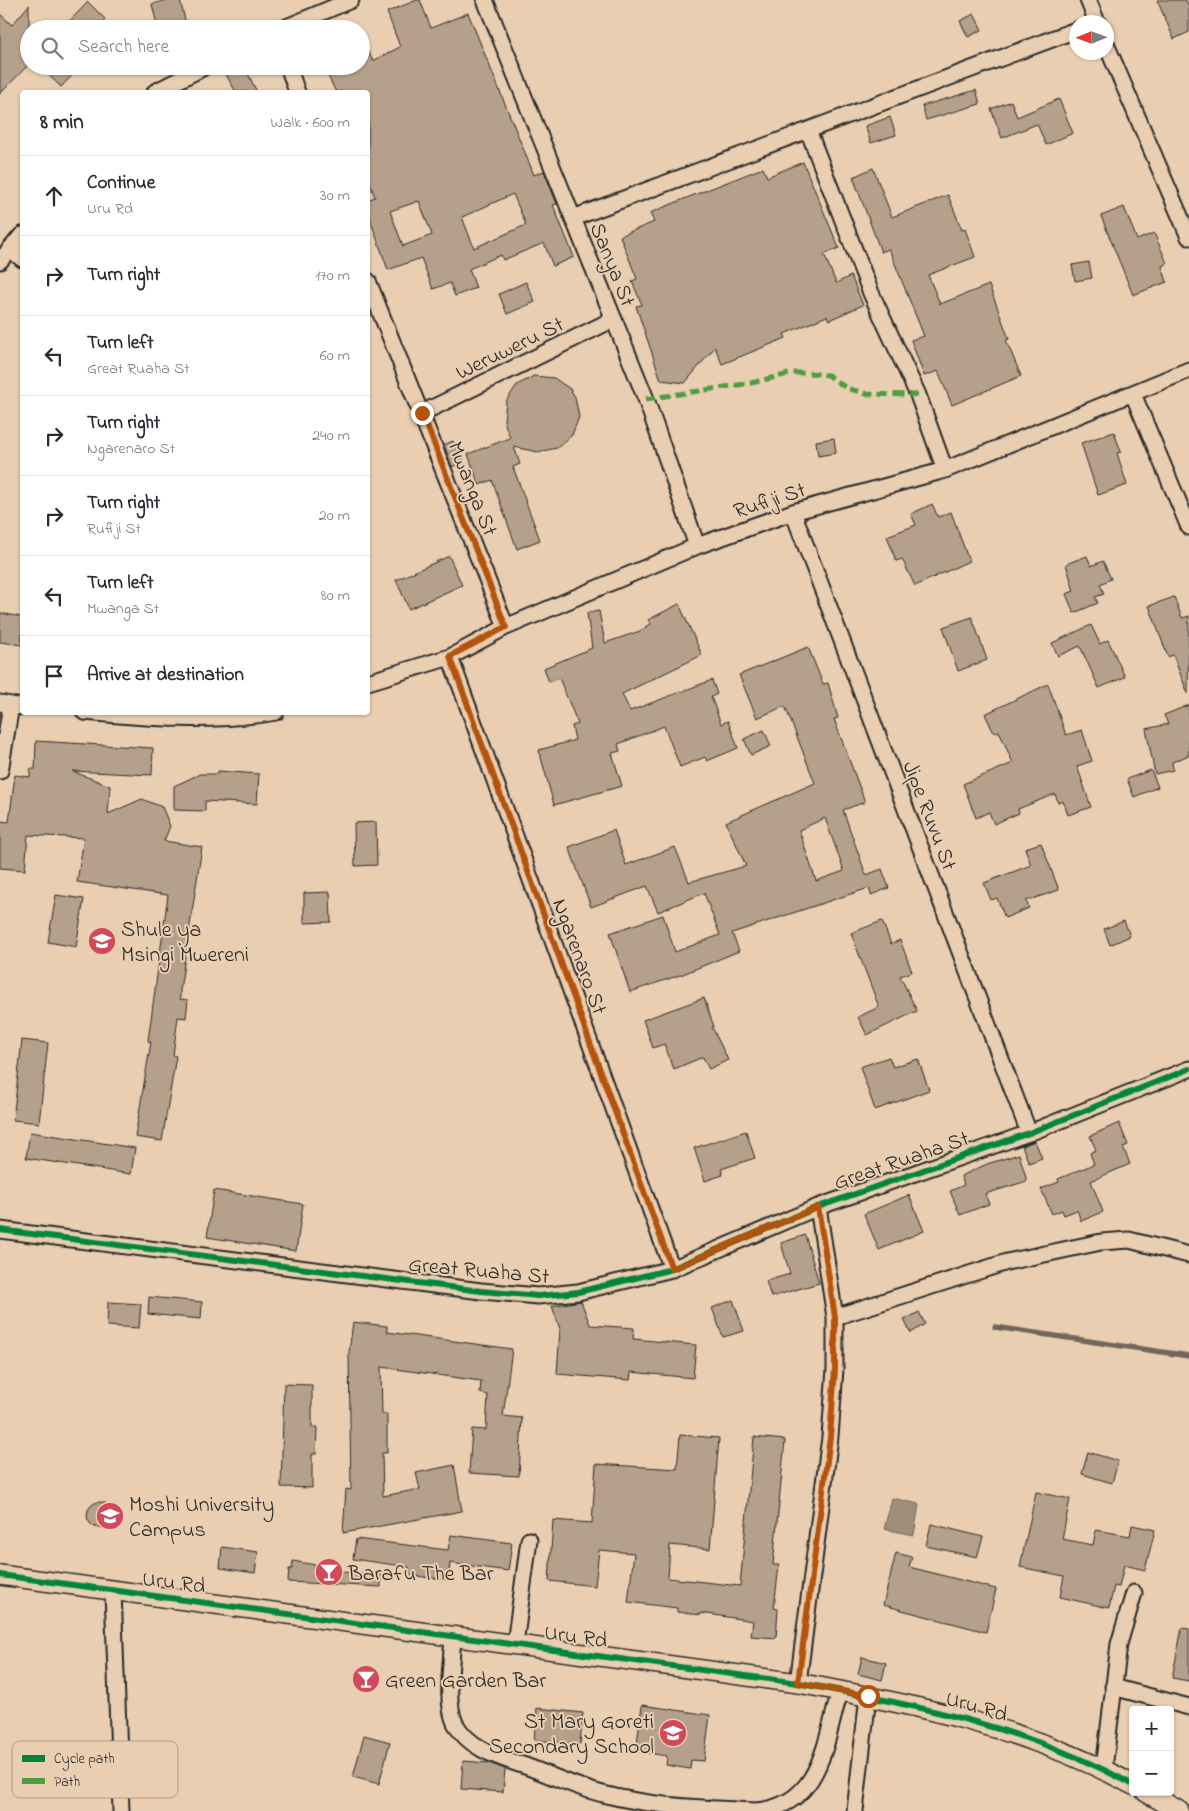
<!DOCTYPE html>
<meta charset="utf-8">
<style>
body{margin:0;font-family:"Indie Flower",sans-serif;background:#f2f2f3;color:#2b2b33}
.controls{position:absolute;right:15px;bottom:15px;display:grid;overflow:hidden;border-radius:5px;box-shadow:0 1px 4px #0004}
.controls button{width:45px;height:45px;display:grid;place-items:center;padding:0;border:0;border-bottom:1px solid #e1e1e2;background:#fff;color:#2b2b33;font:25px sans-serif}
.compass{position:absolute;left:1069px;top:15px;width:45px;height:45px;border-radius:50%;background:#fff;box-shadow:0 1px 4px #0004;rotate:269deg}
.stop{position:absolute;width:15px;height:15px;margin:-11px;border:4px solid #b45309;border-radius:50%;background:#fff}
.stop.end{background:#b45309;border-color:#fff;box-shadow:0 1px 5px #0008}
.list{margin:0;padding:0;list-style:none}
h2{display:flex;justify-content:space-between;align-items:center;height:65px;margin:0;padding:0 20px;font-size:21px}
h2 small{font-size:16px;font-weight:400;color:#7c7c81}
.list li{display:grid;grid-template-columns:32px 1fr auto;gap:15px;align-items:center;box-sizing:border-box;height:80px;padding:0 20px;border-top:1px solid #e1e1e2}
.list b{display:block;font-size:19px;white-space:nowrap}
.list p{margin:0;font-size:16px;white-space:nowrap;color:#7c7c81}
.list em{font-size:16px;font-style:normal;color:#7c7c81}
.icon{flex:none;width:28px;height:28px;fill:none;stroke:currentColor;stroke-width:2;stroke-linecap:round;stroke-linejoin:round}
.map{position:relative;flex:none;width:1189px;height:1811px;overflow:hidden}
.search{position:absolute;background:#fff;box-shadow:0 1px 4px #0004;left:20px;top:20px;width:350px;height:55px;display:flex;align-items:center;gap:12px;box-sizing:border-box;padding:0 18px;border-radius:28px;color:#7c7c81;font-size:19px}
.panel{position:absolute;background:#fff;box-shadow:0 1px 4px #0004;left:20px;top:90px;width:350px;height:625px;border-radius:5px}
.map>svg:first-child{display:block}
.water{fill:#9f8d7c;stroke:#71665c}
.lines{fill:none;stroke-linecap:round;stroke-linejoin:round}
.stream{stroke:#71665c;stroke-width:5.5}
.building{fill:#b5a08c;stroke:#2b2b2b;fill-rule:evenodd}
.minor-casing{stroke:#2b2b2b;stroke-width:19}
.tertiary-casing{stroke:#2b2b2b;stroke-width:22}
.minor{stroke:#eaceb1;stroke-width:15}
.tertiary{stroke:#eaceb1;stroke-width:19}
.quiet{stroke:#4f9d41;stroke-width:5;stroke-dasharray:10 5;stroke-linecap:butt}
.cycleway-casing{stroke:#eaceb1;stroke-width:9}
.cycleway{stroke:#00873e;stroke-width:6}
.route{stroke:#b45309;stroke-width:6}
.labels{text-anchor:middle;stroke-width:4;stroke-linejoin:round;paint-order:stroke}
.street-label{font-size:22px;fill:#2b2b2b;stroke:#eaceb1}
.poi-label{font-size:22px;fill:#2b2b2b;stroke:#eaceb1;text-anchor:start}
.key{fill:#eaceb1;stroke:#b19d89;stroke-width:1}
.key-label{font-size:14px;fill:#2b2b2b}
</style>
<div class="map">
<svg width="1189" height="1811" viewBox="0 0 1189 1811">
<rect width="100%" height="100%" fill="#eaceb1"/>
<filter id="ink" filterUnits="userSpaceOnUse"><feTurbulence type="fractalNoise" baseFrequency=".02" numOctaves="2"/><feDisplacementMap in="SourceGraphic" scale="10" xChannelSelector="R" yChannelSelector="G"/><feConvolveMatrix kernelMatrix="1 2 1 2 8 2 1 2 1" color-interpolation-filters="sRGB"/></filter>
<g filter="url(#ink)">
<path class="water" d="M892 1498 919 1504 914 1535 884 1529Z"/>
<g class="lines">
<path class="stream" d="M995 1327 1189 1356"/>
</g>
<path class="building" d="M167 0H180L186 24 170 29H158L152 4Z
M417 0H420L431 28 468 13 534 175 544 171 557 204 553 205 574 257 553 266 544 243 503 260 501 255 469 269 476 288 455 296 450 283 433 289 421 258 388 270 368 213V200L375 197 368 178V92H336L325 70 333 66H361V38L373 61 400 47 387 12ZM513 194 526 225 474 248 462 217ZM419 201 432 235 403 246 390 211Z
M1157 0H1186L1189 8V32L1174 39Z
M88 2 105 19 96 29H62Z
M29 5V64L0 94V14L12 25Z
M974 14 982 30 968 37 960 21Z
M39 66H81L61 87Z
M234 66H244L257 92H236L224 71Z
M976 90 980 104 926 120 922 106Z
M1059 99 1073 133 1046 145 1037 124 1002 138 991 109 1011 101 1017 117Z
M890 117 896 135 871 143 865 126Z
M803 162 839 248 824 254 836 283 851 276 863 305 829 320 827 316 784 334 786 338 722 364 715 347 685 383 661 380 636 306 642 305 632 281 637 279 620 236 654 222 650 213 689 197 763 168 767 177Z
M873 168 892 217 948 195 962 230 965 229 975 257 928 275 940 304 989 285 1009 339 1006 340 1021 376 952 405 938 371 924 376 911 340 924 336 889 249 881 252 853 177Z
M1124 207 1137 240 1154 233 1167 263 1162 266 1167 282 1133 295 1101 216Z
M1089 262 1092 278 1075 281 1072 265Z
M526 282 535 302 507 314 499 294Z
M534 376 554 378 570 389 575 397 579 417 572 435 557 448 538 452 514 447 520 464 513 467 540 540 517 549 492 480 479 485 468 454 510 438 504 421 506 401 517 385Z
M1114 432 1121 452 1117 453 1127 485 1098 495 1081 443Z
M834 438 836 453 818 456 816 441Z
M453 441 464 461 452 467 444 445Z
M932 504 938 517 951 512 969 561 915 586 902 559 896 561 887 536 916 525 911 514Z
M449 556 462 585 409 609 396 580Z
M1087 556 1091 566 1103 561 1111 579 1100 584 1104 594 1095 597 1098 603 1074 613 1066 594 1074 591 1066 564Z
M1174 597 1182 618 1189 616 1188 694 1173 655 1168 657 1149 606Z
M679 604 702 655 622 694 630 711 712 680 717 694 711 697 721 724 728 721 738 748 707 761 705 757 680 767 664 726 618 744 620 751 612 753 622 786 554 805 539 750 575 740 572 726 578 724 559 678 549 682 544 668 592 648 587 613 599 611 605 643 646 629 645 627 651 624 648 620Z
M0 613 22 617V645L0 642Z
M972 617 987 660 958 671 943 627Z
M1091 625 1100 644 1108 640 1125 677 1099 688 1080 646 1058 656 1052 643Z
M808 647 823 684 828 683 838 718 834 719 865 802 843 810 866 875 882 869 889 888 871 895 869 888 732 933 739 951 683 974 630 992 610 933 663 915 675 952 720 935 704 893 658 912 647 886 591 907 569 847 614 830 626 865 675 847 689 882 746 866 726 822 815 783 785 706 757 718 739 675ZM825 818 844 871 816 881 799 830Z
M1048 684 1066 735 1082 730 1092 761 1077 766 1091 807 1068 815 1063 801 1058 803 1055 794 1018 809 1019 813 994 824 989 812 976 818 963 784 1013 763 999 731 994 733 985 714Z
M1189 705V755L1172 762 1173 770 1155 774 1146 729 1168 724 1164 715Z
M764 730 771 746 751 755 744 739Z
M36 741 153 748 152 775 72 771 110 786 108 814 142 799 162 807 170 826 164 841 202 847 180 990V999L188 1000 186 1018 178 1017 173 1055 176 1056 162 1141 135 1137 151 1042 148 1041 168 895 77 882 84 838 28 835 25 870 0 868V821L9 822 15 775 30 777V769H35Z
M1151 770 1158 787 1134 797 1127 779Z
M218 771 259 774 257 804 205 801V811L174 810V786L200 774H218Z
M376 822 377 865 355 866 354 823Z
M1041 843 1059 890 1026 901 1029 908 1005 918 997 898 991 900 984 883 1031 865 1025 848Z
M330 892 331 922 304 923V893Z
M56 895 84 899 76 947 48 942Z
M882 921 891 944 900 940 912 972 900 976 917 1011 867 1035 858 1017 879 1007 851 933Z
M1124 921 1130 936 1110 945 1104 929Z
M704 998 714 1027H712L728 1060 709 1069 703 1057 674 1069 664 1044 653 1048 643 1020Z
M22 1040 48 1043 39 1123 13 1120Z
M889 1057 893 1067 918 1059 929 1090 875 1110 860 1067Z
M1119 1123 1128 1145 1123 1147 1130 1164 1091 1181 1103 1212 1081 1221 1077 1210 1064 1215 1062 1210 1052 1214 1041 1189 1059 1182 1058 1179 1094 1164 1090 1153 1096 1150 1090 1136Z
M746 1131 755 1158 721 1169 723 1175 705 1181 694 1148Z
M30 1132 135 1148 131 1174 26 1158Z
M1035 1141 1042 1158 1029 1163 1022 1146Z
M1019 1154 1027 1181 985 1194 989 1204 960 1215 950 1191 964 1185 961 1176 987 1164Z
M214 1190 303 1204 296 1251 207 1237Z
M909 1195 924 1231 879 1250 864 1214Z
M805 1235 819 1283 771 1297 766 1281 790 1274 781 1243Z
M149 1297 202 1302 201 1319 148 1314Z
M733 1300 744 1331 723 1337 712 1308Z
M581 1301 590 1325 634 1328 633 1339 696 1345 693 1378 631 1372 630 1380 557 1374 560 1329 552 1306Z
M108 1302 141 1304 139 1328 107 1326Z
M919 1312 925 1324 911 1333 904 1320Z
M353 1322 387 1326V1332L512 1349 503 1416 522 1418 519 1476 469 1473 472 1429 486 1430 488 1395 480 1393 481 1381 381 1367 382 1414H387V1453H382L383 1496 420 1489 416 1473 454 1465 462 1511 343 1533 346 1489 351 1490 349 1352Z
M284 1384 312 1385V1427H317L316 1454H312V1488L281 1487Z
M680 1435 719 1438 710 1549 670 1545 668 1578 740 1586 754 1437 785 1440 773 1565H779L774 1608 778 1609 776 1638 751 1636 753 1621 701 1613V1615L677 1612V1608L628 1602 634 1553 599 1550 595 1586 549 1581 553 1520 592 1523 596 1464 677 1469Z
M1088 1452 1118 1461 1112 1483 1082 1474Z
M1036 1492 1070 1499 1062 1539 1093 1545 1096 1530 1130 1536 1132 1525 1155 1530 1145 1570 1124 1565 1119 1587 1114 1586 1109 1608 1060 1597 1064 1576 1020 1567Z
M87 1515a13 13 0 1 1 26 0a13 13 0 1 1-26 0Z
M931 1524 983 1537 977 1557 926 1546Z
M451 1535 512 1543 508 1571 450 1563 448 1580 408 1575 409 1567 353 1559 356 1539 448 1550Z
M222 1547 258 1552 255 1573 220 1568Z
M896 1553 912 1557 909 1567 996 1589 986 1632 883 1605Z
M293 1561 321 1566V1571L381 1574V1587L288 1582 289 1569H292Z
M1182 1628 1189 1629V1681L1172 1678Z
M862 1657 886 1663 882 1680 858 1674Z
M642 1705 710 1715 704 1761 691 1760 690 1769 666 1765 667 1756 636 1751Z
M537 1708 583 1713 580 1744 534 1740Z
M364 1735 390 1742 379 1784 353 1777Z
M463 1761 489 1763 505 1769 503 1792 461 1789Z"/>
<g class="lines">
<defs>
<path id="minor" d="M485 0 646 399 697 546
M1088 0 1097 22
M282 29 351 0
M1106 44 1189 237
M288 66 297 92
M155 92 206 66
M808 130 871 293 918 395 945 470
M573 218 1076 30
M10 249 22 259
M0 261 22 235
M368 281 506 627
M1133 394 1189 527
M422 413 614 319
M793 512 1029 1133
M450 657 672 1269
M368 682 450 657 506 627 697 546 793 512 945 470 1189 370
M0 703 22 707
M84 712C148 718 213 723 276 712
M0 771 11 706
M0 1230 481 1291 538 1296 578 1292 672 1269 818 1207 1029 1133 1189 1069
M835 1317 1007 1262 1101 1242 1129 1240 1189 1255
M113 1591 121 1811
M453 1636C452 1660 445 1701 455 1723 469 1750 502 1758 528 1767 553 1776 578 1788 603 1794 652 1807 705 1808 755 1811 821 1807 825 1742 840 1691
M515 1644 529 1540
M798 1683 830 1437 835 1369V1317L818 1207
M1113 1687 1189 1707
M1104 1769 1119 1644 1134 1593
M855 1811 868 1696"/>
<path id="tertiary" d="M0 1575 798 1683C912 1704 1030 1728 1133 1785
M1146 1792 1179 1811"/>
</defs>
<use href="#minor" class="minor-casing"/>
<use href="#tertiary" class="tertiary-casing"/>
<use href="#minor" class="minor"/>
<use href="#tertiary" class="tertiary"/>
<path class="quiet" d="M646 399 751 383 793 373H810L828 375 846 388 867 394 918 395"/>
<defs>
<path id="cycleway" d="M0 1230 481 1291 538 1296 578 1292 672 1269 818 1207 1029 1133 1189 1069
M0 1575 798 1683C912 1704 1030 1728 1133 1785"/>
</defs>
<use href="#cycleway" class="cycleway-casing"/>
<use href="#cycleway" class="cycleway"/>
</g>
</g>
<g class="lines" filter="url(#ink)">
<path class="route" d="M422 413 506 627 450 656 672 1269 818 1207 835 1317V1369L830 1437 798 1683 868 1696"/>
</g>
<defs>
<symbol id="school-disc" viewBox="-11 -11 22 22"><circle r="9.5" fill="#d1495b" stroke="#eaceb1"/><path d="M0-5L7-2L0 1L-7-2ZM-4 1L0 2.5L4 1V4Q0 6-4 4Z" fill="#fff"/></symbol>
<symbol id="bar-disc" viewBox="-11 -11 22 22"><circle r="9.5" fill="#d1495b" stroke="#eaceb1"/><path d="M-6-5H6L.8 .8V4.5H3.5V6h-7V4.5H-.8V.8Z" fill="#fff"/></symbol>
</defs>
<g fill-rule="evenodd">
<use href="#school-disc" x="86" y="925" width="32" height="32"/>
<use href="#school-disc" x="94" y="1500" width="32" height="32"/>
<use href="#bar-disc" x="313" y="1556" width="32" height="32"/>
<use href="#bar-disc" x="350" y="1663" width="32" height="32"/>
<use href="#school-disc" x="657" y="1717" width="32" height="32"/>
</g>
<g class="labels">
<g class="street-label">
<text transform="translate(614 264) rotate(68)" y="8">Sanya St</text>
<text transform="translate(509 347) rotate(-26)" y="8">Weruweru St</text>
<text transform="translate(474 488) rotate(68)" y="8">Mwanga St</text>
<text transform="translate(769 499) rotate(-18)" y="8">Rufiji St</text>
<text transform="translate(931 815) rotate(69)" y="8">Jipe Ruvu St</text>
<text transform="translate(581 956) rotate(70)" y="8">Ngarenaro St</text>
<text transform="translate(901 1159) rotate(-19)" y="8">Great Ruaha St</text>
<text transform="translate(479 1269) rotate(5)" y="8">Great Ruaha St</text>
<text transform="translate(174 1581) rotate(7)" y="8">Uru Rd</text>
<text transform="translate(576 1635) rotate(8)" y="8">Uru Rd</text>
<text transform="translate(977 1705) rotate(16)" y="8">Uru Rd</text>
</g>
<g class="poi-label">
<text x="121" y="936">Shule ya<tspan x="121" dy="25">Msingi Mwereni</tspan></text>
<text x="129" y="1511">Moshi University<tspan x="129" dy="25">Campus</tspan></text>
<text x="348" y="1580">Barafu The Bar</text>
<text x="385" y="1687">Green Garden Bar</text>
<text x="654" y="1728" text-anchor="end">St Mary Goreti<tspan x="654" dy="25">Secondary School</tspan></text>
</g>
</g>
<rect x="12" y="1741" width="166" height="57" rx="8" class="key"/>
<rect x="22" y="1755" width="23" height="7" fill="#00873e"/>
<rect x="22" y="1778" width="23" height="6" fill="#4f9d41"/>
<g class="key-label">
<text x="54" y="1763">Cycle path</text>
<text x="54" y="1786">Path</text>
</g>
</svg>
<div class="controls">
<button>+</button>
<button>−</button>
</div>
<svg class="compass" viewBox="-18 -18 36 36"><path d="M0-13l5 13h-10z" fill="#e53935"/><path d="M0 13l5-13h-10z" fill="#7c7c81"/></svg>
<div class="stop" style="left:868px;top:1696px"></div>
<div class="stop end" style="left:422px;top:413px"></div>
<div class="search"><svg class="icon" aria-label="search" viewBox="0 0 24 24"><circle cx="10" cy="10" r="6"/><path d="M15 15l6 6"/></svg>Search here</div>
<section class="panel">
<h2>8 min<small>Walk · 600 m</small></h2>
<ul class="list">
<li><svg class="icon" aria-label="ahead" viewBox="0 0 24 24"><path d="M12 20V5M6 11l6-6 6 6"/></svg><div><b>Continue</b><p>Uru Rd</p></div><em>30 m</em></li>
<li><svg class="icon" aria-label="right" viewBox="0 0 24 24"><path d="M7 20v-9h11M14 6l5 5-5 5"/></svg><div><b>Turn right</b></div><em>170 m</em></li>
<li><svg class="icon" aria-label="left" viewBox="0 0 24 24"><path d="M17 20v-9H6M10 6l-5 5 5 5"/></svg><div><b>Turn left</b><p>Great Ruaha St</p></div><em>60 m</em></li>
<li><svg class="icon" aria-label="right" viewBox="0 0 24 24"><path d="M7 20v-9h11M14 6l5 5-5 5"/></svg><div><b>Turn right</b><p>Ngarenaro St</p></div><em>240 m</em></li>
<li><svg class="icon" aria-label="right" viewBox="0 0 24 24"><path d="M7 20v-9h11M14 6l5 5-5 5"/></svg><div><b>Turn right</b><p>Rufiji St</p></div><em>20 m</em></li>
<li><svg class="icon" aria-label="left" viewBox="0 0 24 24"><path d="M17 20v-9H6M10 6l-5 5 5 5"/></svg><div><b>Turn left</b><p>Mwanga St</p></div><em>80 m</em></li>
<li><svg class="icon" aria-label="arrive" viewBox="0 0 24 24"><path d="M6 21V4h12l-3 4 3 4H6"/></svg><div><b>Arrive at destination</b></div></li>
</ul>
</section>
</div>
